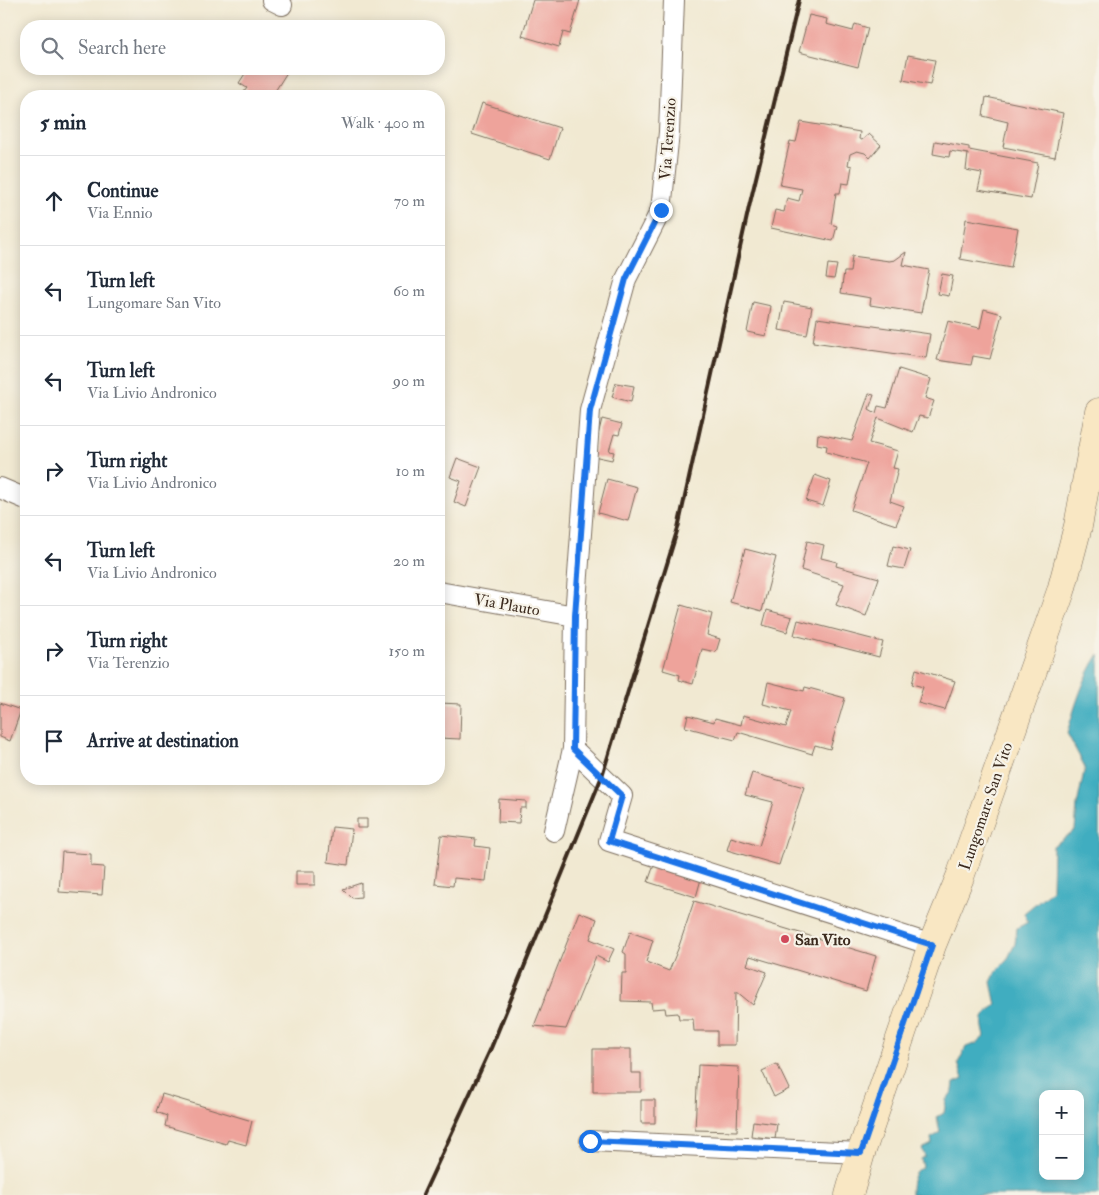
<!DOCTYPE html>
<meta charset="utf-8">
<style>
body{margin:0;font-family:"IM FELL Double Pica",serif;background:#f6f6f7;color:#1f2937}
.controls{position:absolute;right:15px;bottom:15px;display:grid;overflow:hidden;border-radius:10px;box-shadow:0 2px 12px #0003}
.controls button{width:45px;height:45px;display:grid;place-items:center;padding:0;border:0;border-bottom:1px solid #e0e1e3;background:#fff;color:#1f2937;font:25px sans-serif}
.stop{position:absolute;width:15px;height:15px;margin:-11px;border:4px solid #1a73e8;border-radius:50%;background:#fff}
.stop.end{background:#1a73e8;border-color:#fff;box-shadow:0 1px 5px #0008}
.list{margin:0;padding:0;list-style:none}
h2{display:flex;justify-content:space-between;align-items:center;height:65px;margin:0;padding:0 20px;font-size:21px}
h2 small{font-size:16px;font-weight:400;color:#747a83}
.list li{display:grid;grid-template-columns:32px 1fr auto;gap:15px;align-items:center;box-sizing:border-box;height:90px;padding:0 20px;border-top:1px solid #e0e1e3}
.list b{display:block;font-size:19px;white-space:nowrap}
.list p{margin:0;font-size:16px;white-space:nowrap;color:#747a83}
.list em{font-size:16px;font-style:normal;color:#747a83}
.icon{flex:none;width:28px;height:28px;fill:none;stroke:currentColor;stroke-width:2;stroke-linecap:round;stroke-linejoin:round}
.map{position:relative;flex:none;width:1099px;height:1195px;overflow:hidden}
.search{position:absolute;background:#fff;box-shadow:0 2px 12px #0003;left:20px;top:20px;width:425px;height:55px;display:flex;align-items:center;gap:12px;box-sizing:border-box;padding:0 18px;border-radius:20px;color:#747a83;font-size:19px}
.panel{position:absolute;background:#fff;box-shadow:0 2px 12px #0003;left:20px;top:90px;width:425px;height:695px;border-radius:20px}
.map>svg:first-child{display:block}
.water{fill:#41adc0;stroke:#3e6c6f;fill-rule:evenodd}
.building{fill:#eea39b}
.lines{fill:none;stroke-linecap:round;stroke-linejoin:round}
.street-casing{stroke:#7b6d5d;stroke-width:22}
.secondary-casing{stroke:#7b6d5d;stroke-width:29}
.street{stroke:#fff;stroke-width:20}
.secondary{stroke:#f9e7c3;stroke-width:28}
.rail{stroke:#3b2a1e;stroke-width:4}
.route{stroke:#1a73e8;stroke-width:6}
.poi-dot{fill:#d1495b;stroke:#f7f3e8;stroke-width:2}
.labels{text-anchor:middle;stroke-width:4.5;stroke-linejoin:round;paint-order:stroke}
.street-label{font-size:16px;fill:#3b2a1e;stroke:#f7f3e8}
.poi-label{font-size:16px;font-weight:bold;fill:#3b2a1e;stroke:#f7f3e8;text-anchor:start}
</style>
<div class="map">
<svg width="1099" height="1195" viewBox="0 0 1099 1195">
<rect width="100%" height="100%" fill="#f7f3e8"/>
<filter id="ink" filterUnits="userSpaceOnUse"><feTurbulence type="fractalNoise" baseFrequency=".02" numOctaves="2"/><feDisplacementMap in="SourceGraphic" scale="10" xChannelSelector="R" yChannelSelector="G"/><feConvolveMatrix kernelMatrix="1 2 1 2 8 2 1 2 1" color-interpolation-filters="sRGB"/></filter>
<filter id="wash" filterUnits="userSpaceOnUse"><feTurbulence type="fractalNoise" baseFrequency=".0096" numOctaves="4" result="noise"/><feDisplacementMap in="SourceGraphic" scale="20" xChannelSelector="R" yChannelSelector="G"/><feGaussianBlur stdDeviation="1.12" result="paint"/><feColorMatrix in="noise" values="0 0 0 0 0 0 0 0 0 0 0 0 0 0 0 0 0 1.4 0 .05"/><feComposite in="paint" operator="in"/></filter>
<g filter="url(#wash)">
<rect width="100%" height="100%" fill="#f1e9d2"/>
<path class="water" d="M1099 654V1195H911C911 1183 911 1173 923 1167L921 1159 925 1157 922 1149 932 1144 931 1138 940 1133 937 1117 944 1113 946 1100 953 1091 954 1083 963 1079 958 1063 966 1047 977 1043 985 1036C980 1018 982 1015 996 1005L991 982 997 970 1007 960 1015 944 1017 928 1028 922 1024 913 1052 890 1053 846 1075 830 1077 805 1085 767 1067 733C1075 706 1083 678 1099 654ZM1043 1094H1080V1176H1043Z"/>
<g id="blocks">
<path class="building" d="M533 0H580L570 34 563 32 559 47 522 36Z
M809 15 827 19 826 24 853 31 855 24 868 28 858 67 799 52Z
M908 55 935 60 930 85 903 80Z
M248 69H289L272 96H241L247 88 239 83Z
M986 97 1063 113 1055 157 1003 147 1008 122 983 116Z
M482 103 560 128 550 159 472 134Z
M801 122 860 132 859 139 862 140 869 134 881 145 870 158 865 153 857 151 850 154 848 165 852 166 849 184 842 183 840 193H836L831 224 837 226 833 241 771 228 775 210 784 212 787 198 799 201 802 189 780 185 790 141 796 142Z
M935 141 969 147V150L1038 163 1031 199 978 190 982 173 966 170 968 154 950 151 949 157 933 154Z
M966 219 1018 228 1011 268 960 259Z
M906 252 903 265 929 270 921 313 870 305 871 298 841 293 844 272H850L852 256 889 261 895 260Z
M828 264 837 265 834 279 826 278Z
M942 274 953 276 949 296 938 294Z
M753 302 771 306 766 336 747 332Z
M784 302 812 307 807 335 779 330Z
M984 309 1002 314 990 359 973 356 971 365 937 360 948 321 980 328Z
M817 318 930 334 926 358 813 342Z
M899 369 931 379 925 398 934 401 928 418 919 416 913 432 878 418 869 443 898 451 893 468 898 469 890 501 904 506 896 525 851 510 867 463 826 452 827 446 817 444 818 434 852 441 869 394 874 395 869 409 876 413 878 406 887 408Z
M616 383 634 386 631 402 612 397Z
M602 419 622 424 619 435 614 434 609 451 614 452 612 460 593 456Z
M457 458 481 467 466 507 454 502 461 481 450 477Z
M815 475 831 481 823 506 806 501Z
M607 479 637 487 628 521 598 513Z
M807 541 824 545 821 558 837 562 836 566 879 578 866 616 836 605 844 584 801 570Z
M893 546 910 550 904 569 888 566Z
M745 549 776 557 762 611 730 602Z
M681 605 712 614 707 635 720 639 716 652 702 649 693 684 679 680 680 675 663 670Z
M767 610 792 617 787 632 763 625Z
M798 620 883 642 879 657 794 635Z
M916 669 955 681 945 710 918 703 923 687 912 684Z
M768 682 804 691 805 687 845 698 830 749 815 745 812 754 738 732 735 740 685 727 688 715 714 722 715 718 741 725 743 715 786 727 791 711 763 704Z
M0 703 21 710 10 741 0 737Z
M439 703 461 704 460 739 439 738Z
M752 773 804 787 779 865 727 850 731 837 759 846 773 802 745 795Z
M499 799 526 801V808H520L519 823 498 822Z
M357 819H367V828H357Z
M332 827 352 829 348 865 328 862Z
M441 835 476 839 475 846 490 848 486 881 454 878 453 886 435 884Z
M62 852 91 854V866L104 867 102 895 59 892Z
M655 862 701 879 696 897 648 882Z
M296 871H315V885H296Z
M361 883V897L352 898 343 889Z
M694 901 876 956 866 991 750 956 747 965 767 972 753 1005 736 991 735 1045H717V1031H694L693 1019H679L678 1013 666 1014 665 1008 652 1009 651 1002 621 1001 622 973H626V954L623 952 630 932 653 940 646 962 669 971 678 949Z
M579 912 597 919 590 939 614 949 608 962 596 956 566 1029 534 1026Z
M593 1049H631V1073H641V1092H593Z
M777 1064 789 1089 774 1097 762 1071Z
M698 1065 739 1067 737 1131 695 1130Z
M162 1094 252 1121 246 1145 228 1140 226 1144 165 1126 167 1116 156 1112Z
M641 1100H655V1123H641Z
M753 1121 777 1124 775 1139 751 1136Z"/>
</g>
</g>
<g filter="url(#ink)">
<use href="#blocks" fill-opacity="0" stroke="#7b6d5d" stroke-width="1"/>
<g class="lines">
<defs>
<path id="street" d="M272 0 282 5
M0 488 26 499
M439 592 575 616
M573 749 622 796 609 841 932 945
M554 831 573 749 575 616 590 410 626 279 661 210 669 132 674 0
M590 1141 861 1153"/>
<path id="secondary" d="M849 1195 861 1153 932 945 960 877 1061 591 1078 526 1099 412"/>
</defs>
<use href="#street" class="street-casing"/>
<use href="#secondary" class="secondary-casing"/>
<use href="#street" class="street"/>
<use href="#secondary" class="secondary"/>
<path class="rail" d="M423 1195 491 1048 602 776 678 528 749 207 799 0"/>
</g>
</g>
<g class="lines" filter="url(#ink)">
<path class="route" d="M590 1141 861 1153 932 945 609 841 622 796 573 749 575 616 590 410 626 279 661 210"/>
</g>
<circle class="poi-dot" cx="785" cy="939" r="5"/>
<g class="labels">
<g class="street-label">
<text transform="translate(667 139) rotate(-86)" y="6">Via Terenzio</text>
<text transform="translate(507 604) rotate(10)" y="6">Via Plauto</text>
<text transform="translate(985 806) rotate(-71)" y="6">Lungomare San Vito</text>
</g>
<g class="poi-label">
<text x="795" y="945">San Vito</text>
</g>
</g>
</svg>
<div class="controls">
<button>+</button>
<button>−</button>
</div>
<div class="stop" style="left:590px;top:1141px"></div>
<div class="stop end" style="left:661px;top:210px"></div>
<div class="search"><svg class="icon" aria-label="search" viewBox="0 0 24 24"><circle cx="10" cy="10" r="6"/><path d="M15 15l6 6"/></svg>Search here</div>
<section class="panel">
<h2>5 min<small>Walk · 400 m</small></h2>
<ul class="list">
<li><svg class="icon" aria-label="ahead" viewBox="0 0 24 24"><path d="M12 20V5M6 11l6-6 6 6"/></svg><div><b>Continue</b><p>Via Ennio</p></div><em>70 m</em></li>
<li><svg class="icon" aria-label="left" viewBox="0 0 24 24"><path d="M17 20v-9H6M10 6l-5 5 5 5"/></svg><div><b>Turn left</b><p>Lungomare San Vito</p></div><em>60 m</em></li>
<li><svg class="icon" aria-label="left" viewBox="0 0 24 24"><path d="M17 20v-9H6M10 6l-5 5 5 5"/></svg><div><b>Turn left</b><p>Via Livio Andronico</p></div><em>90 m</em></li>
<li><svg class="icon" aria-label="right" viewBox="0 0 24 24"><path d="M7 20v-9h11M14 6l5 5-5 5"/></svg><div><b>Turn right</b><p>Via Livio Andronico</p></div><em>10 m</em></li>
<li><svg class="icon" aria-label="left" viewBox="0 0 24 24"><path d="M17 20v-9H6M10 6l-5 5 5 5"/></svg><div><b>Turn left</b><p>Via Livio Andronico</p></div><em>20 m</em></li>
<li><svg class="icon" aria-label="right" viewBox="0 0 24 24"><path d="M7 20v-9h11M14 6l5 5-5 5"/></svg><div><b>Turn right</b><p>Via Terenzio</p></div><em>150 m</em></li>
<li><svg class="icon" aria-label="arrive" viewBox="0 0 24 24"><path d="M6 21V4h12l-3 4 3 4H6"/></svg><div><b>Arrive at destination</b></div></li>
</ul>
</section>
</div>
